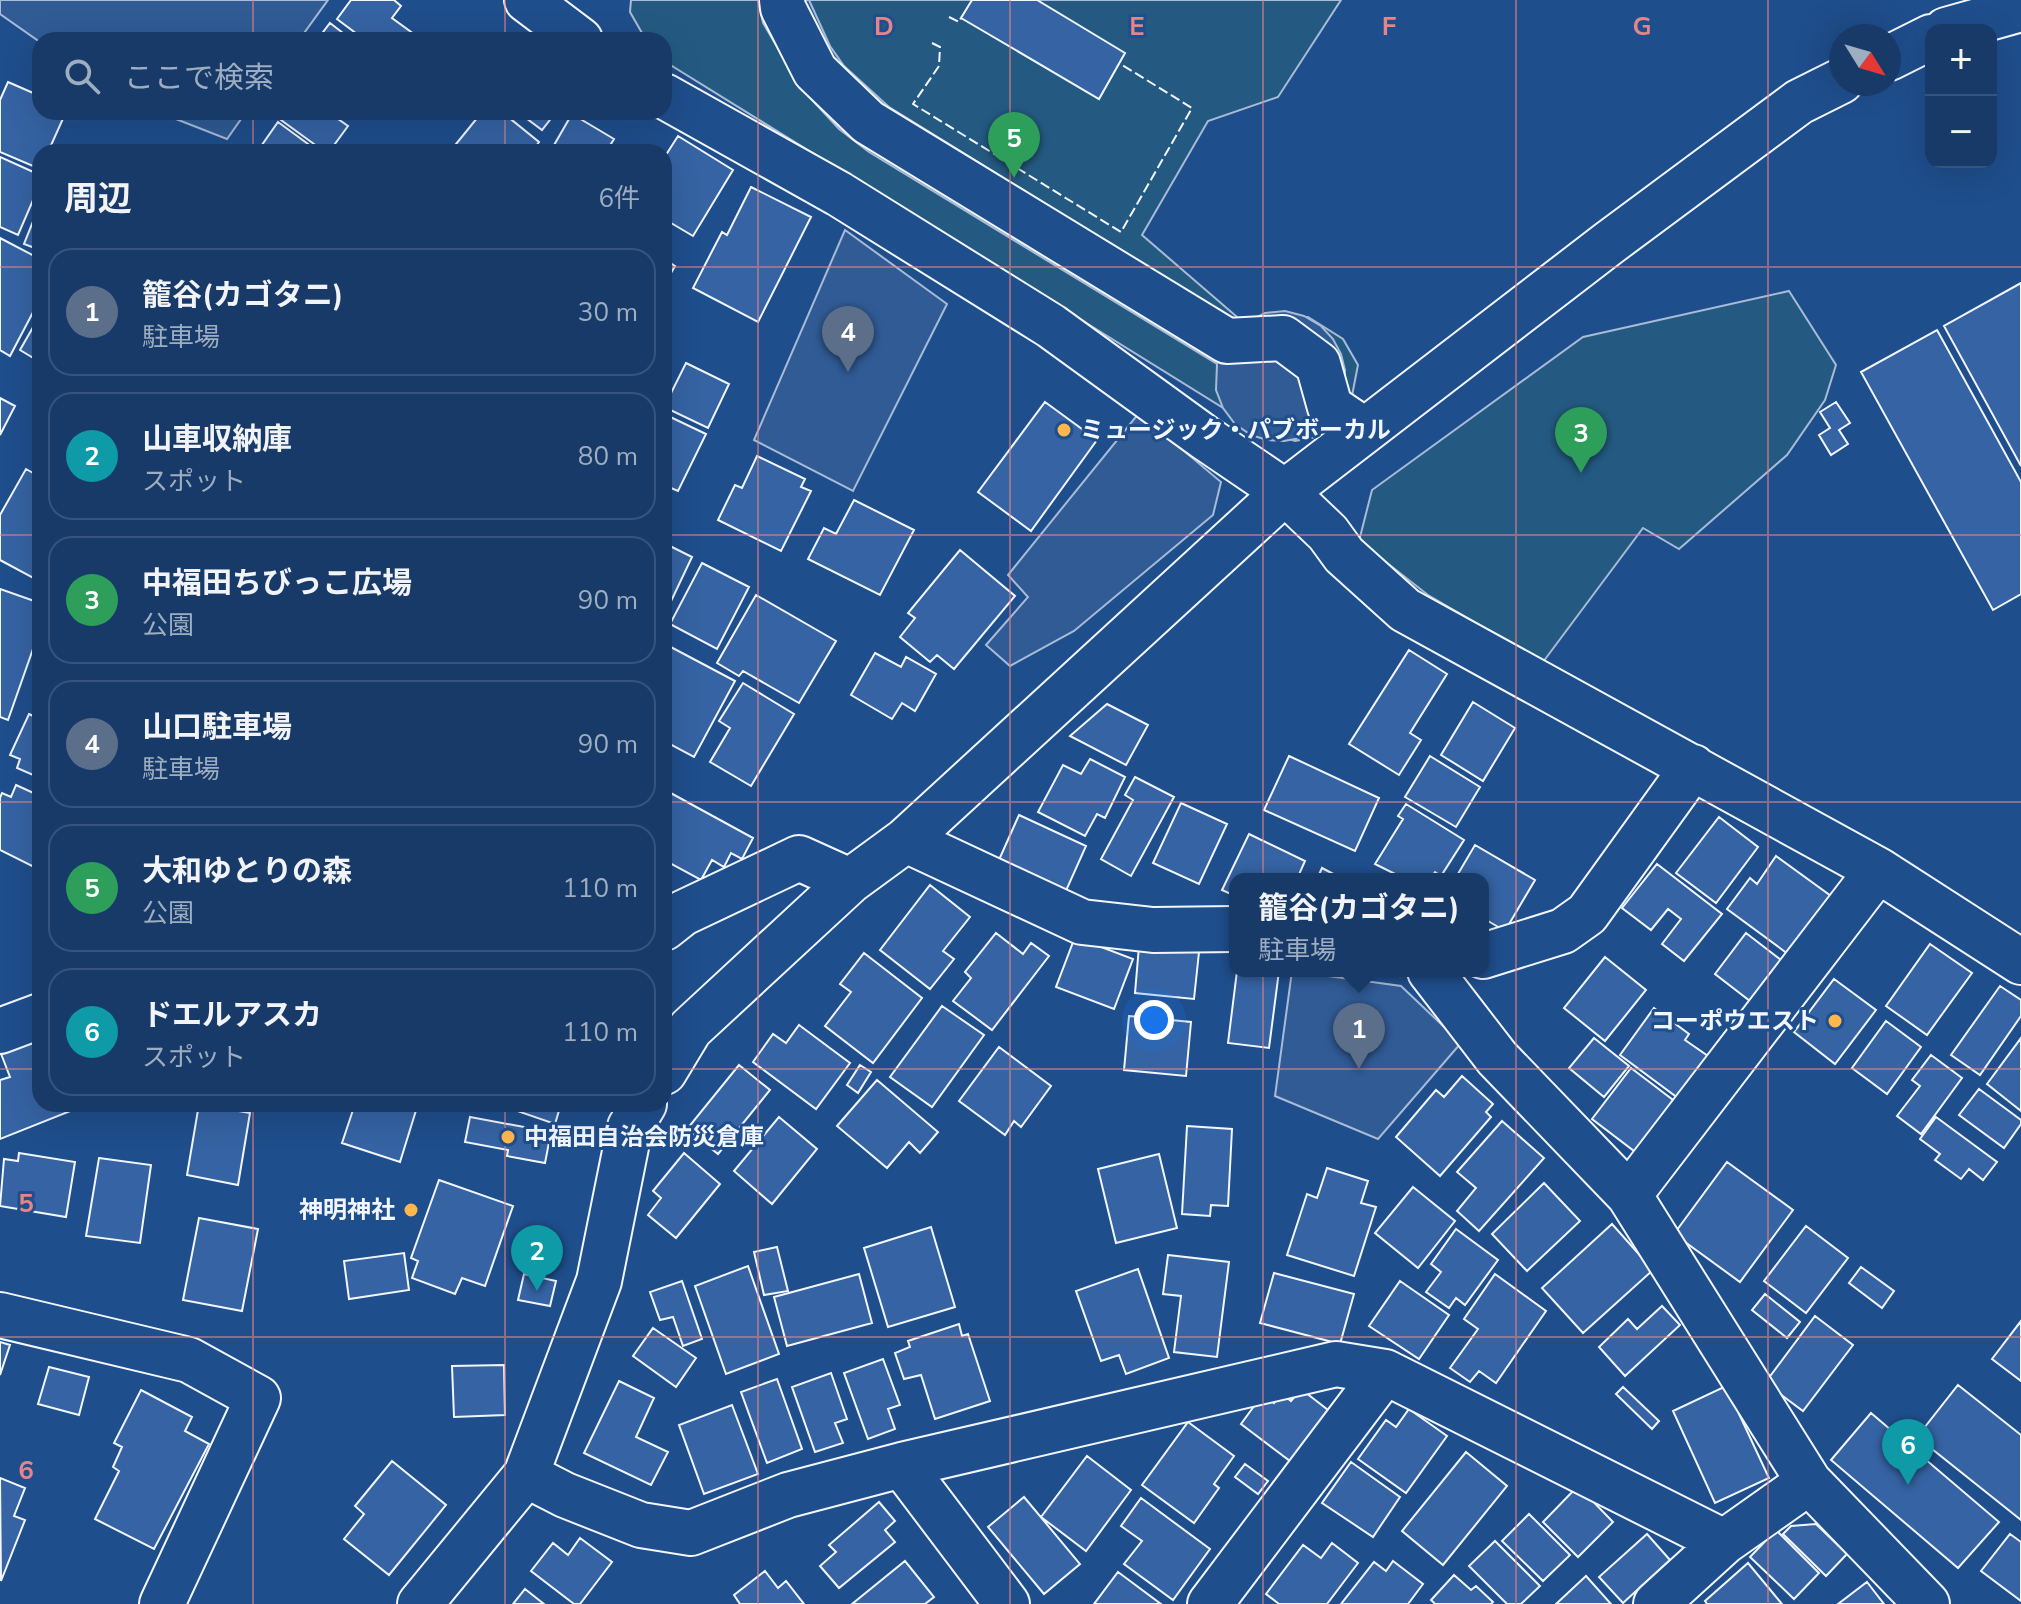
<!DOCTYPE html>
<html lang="ja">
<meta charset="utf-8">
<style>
body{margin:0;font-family:"Nunito Sans","Noto Sans JP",sans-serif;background:#244571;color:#f1f3f6}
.controls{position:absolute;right:24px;top:24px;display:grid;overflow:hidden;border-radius:16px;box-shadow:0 8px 32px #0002}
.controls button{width:72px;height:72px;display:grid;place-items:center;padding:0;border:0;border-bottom:2px solid #36547d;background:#173a69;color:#f1f3f6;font:40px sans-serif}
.compass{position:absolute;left:1829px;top:24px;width:72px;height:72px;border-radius:50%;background:#173a69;box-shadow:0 8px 32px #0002;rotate:127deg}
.you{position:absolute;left:1154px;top:1020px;width:28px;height:28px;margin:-20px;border:6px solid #fff;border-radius:50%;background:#1a73e8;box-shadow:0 0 0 12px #1a73e833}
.badge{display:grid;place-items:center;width:52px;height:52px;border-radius:50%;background:#e797bd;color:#fff;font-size:26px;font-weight:700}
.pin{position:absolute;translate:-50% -66px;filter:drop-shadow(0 2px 4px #0008)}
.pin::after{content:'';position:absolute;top:42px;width:28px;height:24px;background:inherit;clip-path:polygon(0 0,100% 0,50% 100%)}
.popup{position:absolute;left:1229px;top:873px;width:260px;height:104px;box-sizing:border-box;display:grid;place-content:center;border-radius:16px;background:#173a69;filter:drop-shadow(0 2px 6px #0005);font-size:26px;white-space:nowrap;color:#9eadc0}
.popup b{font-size:30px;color:#f1f3f6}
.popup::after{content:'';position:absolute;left:50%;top:100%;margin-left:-16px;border:16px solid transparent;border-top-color:#173a69}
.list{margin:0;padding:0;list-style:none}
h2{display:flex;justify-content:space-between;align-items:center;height:104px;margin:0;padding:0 32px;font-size:34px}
h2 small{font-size:26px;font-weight:400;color:#9eadc0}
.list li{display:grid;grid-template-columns:52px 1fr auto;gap:24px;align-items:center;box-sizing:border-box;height:128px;margin:0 16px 16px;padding:0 16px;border:2px solid #36547d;border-radius:24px}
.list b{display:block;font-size:30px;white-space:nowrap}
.list p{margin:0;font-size:26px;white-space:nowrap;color:#9eadc0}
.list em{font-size:26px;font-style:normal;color:#9eadc0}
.icon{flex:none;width:44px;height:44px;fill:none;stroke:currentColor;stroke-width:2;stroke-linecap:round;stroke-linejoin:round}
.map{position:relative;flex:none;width:2021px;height:1604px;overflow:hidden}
.search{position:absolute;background:#173a69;box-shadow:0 8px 32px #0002;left:32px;top:32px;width:640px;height:88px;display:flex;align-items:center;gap:20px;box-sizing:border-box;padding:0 28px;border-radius:24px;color:#9eadc0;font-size:30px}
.panel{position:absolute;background:#173a69;box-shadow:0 8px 32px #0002;left:32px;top:144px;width:640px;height:968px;border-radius:24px}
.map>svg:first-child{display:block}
.green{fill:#245a82;stroke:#a8bbd7;stroke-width:2}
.parking{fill:#305b95;stroke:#a8bbd7;stroke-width:2}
.building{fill:#3563a3;stroke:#f2f6ff;stroke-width:2}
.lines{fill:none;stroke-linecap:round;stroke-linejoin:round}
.minor-casing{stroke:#f2f6ff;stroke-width:48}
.minor{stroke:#1f4e8c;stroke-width:44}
.fence{stroke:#f2f6ff;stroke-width:2;stroke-dasharray:10 4;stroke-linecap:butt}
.grid{fill:none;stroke:#e38589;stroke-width:2;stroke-opacity:0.55}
.poi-dot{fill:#ffb74d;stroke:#1f4e8c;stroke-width:3}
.labels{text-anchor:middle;stroke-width:6;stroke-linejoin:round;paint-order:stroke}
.poi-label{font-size:24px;font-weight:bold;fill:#f2f6ff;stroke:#1f4e8c;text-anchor:start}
.grid-label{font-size:26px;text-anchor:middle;font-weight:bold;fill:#e38589;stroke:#1f4e8c;stroke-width:6;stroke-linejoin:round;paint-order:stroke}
</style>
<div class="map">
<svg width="2021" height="1604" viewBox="0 0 2021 1604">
<rect width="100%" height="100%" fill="#1f4e8c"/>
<path class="green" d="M631 0H1341L1278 97 1208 121 1142 235 1244 323 1308 317 1343 339 1358 365 1350 406 1327 435 1295 441 1254 427 664 61V40H646L630 12Z
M1789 291 1836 365 1825 400 1787 455 1679 549 1643 528 1543 662 1428 595 1359 541 1372 490 1583 337Z"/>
<path class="parking" d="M0 0H328L299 40H40V42L0 14Z
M758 0H809L830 46 844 66 889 107 1242 325 1265 313 1285 311 1304 316 1321 326 1333 339 1341 354 1345 370 1344 388 1330 419 1317 430 1301 438 1284 441 1267 440 1251 435 1235 424 1223 408 1216 390 1217 364 869 152 839 129 815 103 793 74 763 23Z
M158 112H246L227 139Z
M845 230 947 304 853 491 754 440Z
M1139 413 1221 482 1213 515 1074 631 1010 666 986 645 1028 597 1008 575Z
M1292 971 1401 986 1461 1043 1378 1139 1275 1096Z"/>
<path class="building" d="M351 0H394L401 6 392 18 418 37 416 40H365L337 19Z
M972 0H1037L1125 53 1099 99 961 18Z
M330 23 352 40H317Z
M8 82 40 96V112H66L48 152H40V169L0 152V100Z
M270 112H328L348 126 329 152H325Z
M482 112H502L539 142 532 152H455L452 149Z
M518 112H556L542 130Z
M572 114 614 139 606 152H550Z
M278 122 319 152H257Z
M678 136 733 170 693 236 666 220 670 213 664 209V158Z
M0 157 40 175V184L18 235 0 227Z
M751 187 811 217 758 322 693 288 722 232 727 235Z
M40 204V250L24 244Z
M0 238 40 259V299L10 356 0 350Z
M664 259 675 266 664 285Z
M2021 283V466L1944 326Z
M40 315V362L20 350Z
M1937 330 2021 482V594L1993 610 1861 372Z
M686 363 729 384 708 428 664 407Z
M0 398 15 406 0 435Z
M1045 402 1097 440 1031 531 978 492Z
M1836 402 1850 423 1839 430 1848 444 1831 455 1819 435 1830 428 1820 412Z
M664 414 706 434 678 491 664 485Z
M757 456 805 479 801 487 811 491 781 551 718 520 735 485 742 488Z
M26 469 40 477V574L37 580 0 560V515Z
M854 500 914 530 880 595 808 559 824 528 836 534Z
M664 543 692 557 664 616Z
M960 550 1015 596 954 669 937 655 930 662 900 637 915 618 908 613Z
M702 563 749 587 717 649 670 624Z
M0 589 40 603V629L8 720 0 717Z
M756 595 836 641 799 703 743 671 739 676 717 663Z
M667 645 735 681 694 757 664 741V650Z
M1409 650 1447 674 1410 733 1421 740 1399 775 1349 744Z
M875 653 901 667 906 657 936 674 915 711 902 703 892 719 851 695Z
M743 683 794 714 751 786 710 762 730 728 719 721Z
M1473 702 1515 728 1483 781 1441 755Z
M1107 704 1148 725 1126 765 1070 736Z
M29 714 39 719 40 717V778L17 768 20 759 10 755Z
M1289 756 1379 798 1355 851 1264 810Z
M1430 756 1480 787 1456 827 1405 797Z
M1090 759 1125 777 1105 818 1097 814 1085 836 1038 812 1063 765 1081 774Z
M1135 777 1174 797 1131 876 1101 859 1133 800 1125 795Z
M16 785 40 796V854L34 867 0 850V798L2 793 11 797Z
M667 791 753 838 742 859 731 853 724 867 712 860 701 880 664 860V796Z
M1181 803 1227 824 1199 884 1153 863Z
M1406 804 1464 840 1441 876 1435 872 1430 879H1405L1375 864 1403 819 1398 816Z
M1019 815 1086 846 1065 893 998 862Z
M1719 817 1758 847 1716 903 1676 873Z
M1249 834 1305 861 1297 879H1235V896L1222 890Z
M1475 845 1535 880 1505 931 1483 918V879H1455Z
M1776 856 1831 896 1788 954 1727 909 1750 878 1757 884Z
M1657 864 1722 914 1684 961 1662 944 1681 919 1668 909 1651 930 1622 908Z
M1322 868 1343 879H1317Z
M930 885 970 917 943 951 954 959 930 989 880 950Z
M996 933 1023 954 1031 943 1049 956 992 1030 953 1001 971 978 965 972Z
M1746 933 1781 960 1750 1001 1715 974Z
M1075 937 1133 959 1114 1009 1056 987Z
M1930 944 1972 973 1927 1035 1886 1006Z
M1139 946 1199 952 1194 999 1135 993Z
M864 953 922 998 873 1063 825 1026 851 992 840 984Z
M1605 957 1646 990 1605 1041 1564 1008Z
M1237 971H1279L1269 1048 1228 1043Z
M1834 979 1876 1010 1835 1064 1794 1032Z
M2000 986 2021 1000V1016L1980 1075 1951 1055Z
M942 1006 984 1035 932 1107 890 1077Z
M1654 1008 1689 1034 1685 1040 1708 1056 1678 1098 1620 1055Z
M1129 1016 1191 1022 1186 1076 1124 1070Z
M1886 1021 1921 1047 1887 1094 1852 1068Z
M799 1025 850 1063 816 1109 753 1062 773 1034 786 1043Z
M40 1035V1104H76L78 1108 0 1139V1080L10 1077 0 1051Z
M1594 1038 1629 1066 1604 1097 1569 1068Z
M2021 1038V1111L1987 1084Z
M999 1047 1051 1086 1021 1127 1014 1121 1005 1135 959 1101Z
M1931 1055 1962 1078 1921 1134 1897 1116 1920 1086 1912 1080Z
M739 1065 770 1090 718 1154 687 1129Z
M860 1065 871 1072 858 1093 847 1085Z
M1631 1068 1677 1103 1638 1154 1592 1119Z
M1462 1076 1493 1104 1486 1112 1491 1117 1440 1176 1396 1137 1436 1090 1444 1097Z
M877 1080 938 1132 920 1153 909 1142 887 1168 837 1126Z
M1979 1089 2021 1120V1124L2004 1148 1959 1115Z
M199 1104 250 1113 238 1185 187 1175Z
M355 1104H418L400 1162 342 1143Z
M497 1104H561L555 1124Z
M470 1117 551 1132 545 1163 507 1156 508 1150 465 1142Z
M779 1117 817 1149 772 1204 734 1171Z
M1936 1117 1997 1162 1983 1180 1969 1169 1961 1179 1935 1160 1940 1154 1920 1139Z
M1502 1121 1544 1158 1479 1231 1457 1211 1476 1188 1457 1172Z
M1187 1126 1232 1129 1228 1206 1211 1205 1210 1216 1182 1214Z
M19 1153 75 1162 66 1217 0 1206 4 1159 18 1161Z
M684 1153 720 1184 676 1238 648 1215 661 1198 653 1191Z
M1159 1154 1177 1228 1116 1243 1098 1169Z
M99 1158 151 1165 140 1243 86 1236Z
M1727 1162 1793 1210 1740 1282 1674 1234Z
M1327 1168 1368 1181 1361 1203 1376 1207 1354 1276 1287 1255 1307 1194 1317 1198Z
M439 1180 513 1206 485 1286 462 1278 455 1294 412 1278 418 1261 411 1258Z
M1544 1183 1580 1221 1527 1271 1492 1234Z
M1413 1187 1455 1221 1418 1268 1375 1233Z
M199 1218 258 1229 242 1311 183 1300Z
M1612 1224 1653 1270 1583 1333 1542 1288Z
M1806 1226 1848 1258 1806 1313 1764 1281Z
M931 1227 955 1307 888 1327 864 1248Z
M1456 1229 1498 1260 1465 1305 1456 1298 1449 1308 1426 1292 1441 1272 1431 1264Z
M777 1247 788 1291 764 1295 754 1252Z
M404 1253 409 1290 349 1299 344 1261Z
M1168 1255 1229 1262 1217 1357 1174 1352 1181 1296 1163 1294Z
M748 1266 779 1354 726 1374 695 1286Z
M1861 1267 1894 1291 1882 1308 1849 1283Z
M1138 1269 1169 1358 1126 1374 1119 1355 1101 1361 1076 1291Z
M1274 1273 1354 1294 1340 1344 1260 1323Z
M524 1274 556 1281 550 1306 518 1300Z
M859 1274 872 1323 787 1346 774 1297Z
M1495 1274 1546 1311 1496 1383 1479 1371 1470 1382 1450 1368 1478 1329 1464 1319Z
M682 1281 702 1339 683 1346 673 1317 660 1320 650 1292Z
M1400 1281 1449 1315 1419 1359 1369 1326Z
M1765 1294 1800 1322 1787 1338 1752 1310Z
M1662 1306 1680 1325 1625 1376 1599 1347 1628 1319 1637 1329Z
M1815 1316 1853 1345 1803 1411 1765 1383Z
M2021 1321V1381L1992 1359Z
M959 1324 962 1336 968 1334 990 1401 935 1419 921 1375 904 1379 895 1353 910 1347 908 1341Z
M653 1328 696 1358 676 1387 633 1356Z
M0 1342 10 1345 0 1375Z
M883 1359 900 1405 888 1409 895 1429 868 1439 844 1373Z
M504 1365 505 1415 454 1417 452 1366Z
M49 1367 89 1377 79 1415 38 1404Z
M831 1373 847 1419 835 1423 843 1443 815 1452 792 1387Z
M777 1379 802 1449 767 1463 741 1392Z
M619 1381 654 1398 636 1437 668 1452 651 1485 584 1453Z
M1958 1385 2021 1435V1520L1917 1437Z
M1726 1386 1769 1478 1715 1503 1673 1411Z
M1623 1387 1659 1421 1652 1429 1616 1394Z
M1301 1389 1328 1410 1290 1461 1241 1424 1260 1398H1267L1274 1403 1281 1393 1291 1401Z
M141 1390 192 1417 185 1431 209 1444 154 1549 95 1519 119 1471 113 1467 122 1447 114 1443Z
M732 1405 758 1474 704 1494 679 1425Z
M1409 1409 1447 1436 1406 1493 1358 1459 1386 1420 1396 1427Z
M1871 1413 1999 1522 1958 1568 1831 1460Z
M1188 1422 1234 1456 1214 1484 1219 1488 1194 1523 1142 1485Z
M1466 1452 1507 1486 1443 1565 1402 1531Z
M1087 1456 1131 1490 1086 1551 1041 1517Z
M392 1461 446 1505 389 1575 344 1539 364 1514 355 1506Z
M1351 1462 1400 1497 1373 1537 1322 1503Z
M1245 1464 1268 1481 1258 1494 1235 1477Z
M0 1478 25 1488 14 1516 25 1520 1 1581Z
M1578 1486 1613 1522 1578 1557 1543 1522Z
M1024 1497 1080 1564 1044 1594 988 1527Z
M1141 1498 1210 1549 1173 1600 1124 1564 1142 1541 1121 1526Z
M879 1502 895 1521 885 1530 895 1542 839 1588 820 1566 836 1552 829 1545Z
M1529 1514 1570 1555 1543 1581 1502 1541Z
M1816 1524 1847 1554 1826 1576 1783 1534 1791 1526Z
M1776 1530 1819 1573 1794 1599 1750 1557Z
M1647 1534 1670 1560 1623 1603 1599 1577Z
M2010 1534 2021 1542V1601L1981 1571Z
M580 1538 612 1562 580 1604H574L531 1571 553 1543 568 1555Z
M1495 1541 1540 1586 1521 1604H1507L1469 1566Z
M1332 1543 1358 1563 1327 1604H1279L1266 1594 1303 1545 1321 1558Z
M905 1561 934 1597 925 1604H852Z
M1393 1561 1423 1584 1408 1604H1341L1374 1562 1386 1571Z
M1748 1563 1782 1604H1707L1705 1601Z
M765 1571 778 1588 786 1581 804 1604H740L734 1595Z
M1118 1572 1161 1604H1094Z
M1454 1575 1471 1590 1476 1586 1493 1602 1491 1604H1435L1431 1600Z
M1586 1576 1611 1604H1556Z
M1867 1582 1884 1604H1838Z
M525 1589 544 1604H513Z"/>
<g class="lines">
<defs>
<path id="minor" d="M527 0 580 40
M782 0 783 8 815 71 868 122 1227 341 1283 338 1318 364 1330 407 1364 430
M1946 30 2021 9
M1889 58 1931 37
M664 96 839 194 1051 326 1204 437 1285 492 1328 533 1344 555 1405 610 1878 870 2021 962
M906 840 1082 922 1153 930 1235 929
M664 928 683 913 799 858 850 881
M1483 956 1563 931 1587 914 1693 767
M1430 971 1497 1058 1629 1195 1809 1482 1927 1604
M0 1031 40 1016
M664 1072 690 1029 850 881 906 840 1285 492 1609 243 1799 102 1841 81
M1629 1195 1878 870
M0 1315 189 1360 258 1398 162 1604
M902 1465 1007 1604
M526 1475 565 1495 641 1525 691 1533 788 1495 902 1465 1336 1364 1385 1372 1724 1542
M420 1604 526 1475 599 1281 630 1127 644 1104
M1210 1604 1385 1372
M1656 1604 1724 1542 1809 1482"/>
</defs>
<use href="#minor" class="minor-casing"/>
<use href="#minor" class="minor"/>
<path class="fence" d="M949 17 959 22 961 18
M932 43 940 47 939 66 913 104 1121 232 1192 108 1119 63"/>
</g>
<path class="grid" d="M253 0V40M505 0V40M758 0V1604M1010 0V1604M1263 0V1604M1516 0V1604M1768 0V1604M253 112V152M505 112V152M0 267H40M664 267H2021M0 535H40M664 535H2021M0 802H40M664 802H2021M0 1069H40M664 1069H2021M253 1104V1604M505 1104V1604M0 1337H2021"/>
<g class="poi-dot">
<circle cx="1064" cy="430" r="8"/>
<circle cx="1835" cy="1021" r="8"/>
<circle cx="508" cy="1137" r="8"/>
<circle cx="411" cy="1210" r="8"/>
</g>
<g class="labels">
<g class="poi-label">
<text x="1080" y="438">ミュージック・パブボーカル</text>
<text x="1819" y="1029" text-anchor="end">コーポウエスト</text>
<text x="524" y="1145">中福田自治会防災倉庫</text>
<text x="395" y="1218" text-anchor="end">神明神社</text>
</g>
</g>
<g class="grid-label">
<text x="884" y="35">D</text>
<text x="1137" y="35">E</text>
<text x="1389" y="35">F</text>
<text x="1642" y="35">G</text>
<text x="26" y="1212">5</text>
<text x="26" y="1479">6</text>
</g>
</svg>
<div class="controls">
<button>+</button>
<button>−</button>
</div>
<svg class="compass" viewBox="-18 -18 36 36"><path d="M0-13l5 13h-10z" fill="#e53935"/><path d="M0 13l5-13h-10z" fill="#9eadc0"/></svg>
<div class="you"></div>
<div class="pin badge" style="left:1359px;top:1069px;background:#5c6f8a">1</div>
<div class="popup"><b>籠谷(カゴタニ)</b>駐車場</div>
<div class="pin badge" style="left:537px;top:1291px;background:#0f9aa8">2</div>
<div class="pin badge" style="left:1581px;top:473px;background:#2e9e5b">3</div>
<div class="pin badge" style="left:848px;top:372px;background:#5c6f8a">4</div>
<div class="pin badge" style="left:1014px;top:178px;background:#2e9e5b">5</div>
<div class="pin badge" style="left:1908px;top:1485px;background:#0f9aa8">6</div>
<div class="search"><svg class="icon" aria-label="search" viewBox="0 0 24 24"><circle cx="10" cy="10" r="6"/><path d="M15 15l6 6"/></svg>ここで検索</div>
<section class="panel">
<h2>周辺<small>6件</small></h2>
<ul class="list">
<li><span class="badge" style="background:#5c6f8a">1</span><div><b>籠谷(カゴタニ)</b><p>駐車場</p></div><em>30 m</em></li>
<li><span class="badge" style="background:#0f9aa8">2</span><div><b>山車収納庫</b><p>スポット</p></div><em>80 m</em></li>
<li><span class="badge" style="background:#2e9e5b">3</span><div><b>中福田ちびっこ広場</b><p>公園</p></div><em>90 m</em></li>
<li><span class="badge" style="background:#5c6f8a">4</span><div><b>山口駐車場</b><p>駐車場</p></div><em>90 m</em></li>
<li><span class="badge" style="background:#2e9e5b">5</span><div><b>大和ゆとりの森</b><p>公園</p></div><em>110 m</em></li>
<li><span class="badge" style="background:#0f9aa8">6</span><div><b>ドエルアスカ</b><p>スポット</p></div><em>110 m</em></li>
</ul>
</section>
</div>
